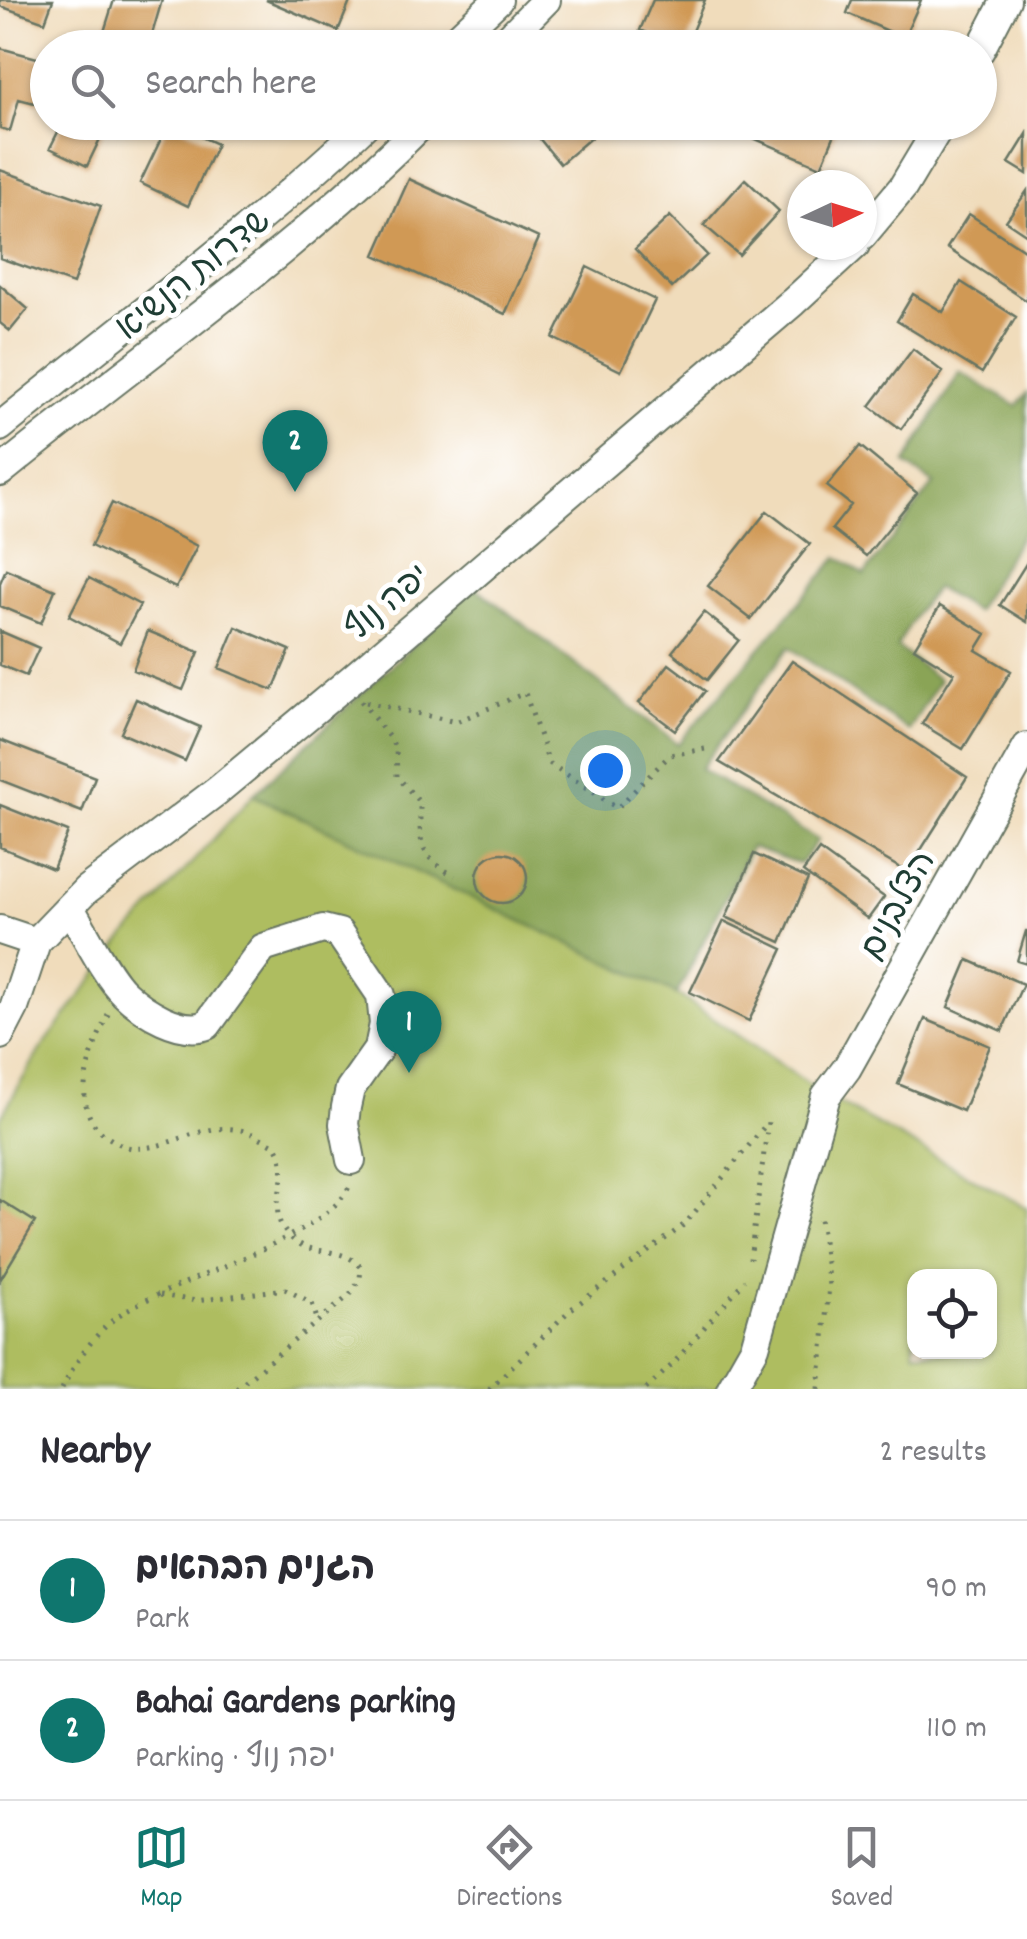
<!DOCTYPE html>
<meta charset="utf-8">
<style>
body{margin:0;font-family:Dekko,"Playpen Sans Hebrew",sans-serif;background:#f2f2f3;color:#2b2b33}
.controls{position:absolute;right:30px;bottom:30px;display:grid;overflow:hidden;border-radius:20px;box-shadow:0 2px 8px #0004}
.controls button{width:90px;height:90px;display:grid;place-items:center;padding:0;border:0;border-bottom:2px solid #e1e1e2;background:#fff;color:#2b2b33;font:50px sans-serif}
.compass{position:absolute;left:787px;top:170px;width:90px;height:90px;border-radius:50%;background:#fff;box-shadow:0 2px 8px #0004;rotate:86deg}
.you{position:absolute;left:605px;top:770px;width:35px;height:35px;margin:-25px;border:8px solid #fff;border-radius:50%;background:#1a73e8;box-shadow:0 0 0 15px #1a73e833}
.badge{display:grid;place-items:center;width:65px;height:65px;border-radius:50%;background:#0f766e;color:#fff;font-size:32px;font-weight:700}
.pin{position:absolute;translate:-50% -82px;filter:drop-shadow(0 2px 5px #0008)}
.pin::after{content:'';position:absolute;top:52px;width:35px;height:30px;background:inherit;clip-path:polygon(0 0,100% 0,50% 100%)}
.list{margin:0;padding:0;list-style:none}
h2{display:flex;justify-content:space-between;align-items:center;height:130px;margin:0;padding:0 40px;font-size:42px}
h2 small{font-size:32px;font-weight:400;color:#7c7c81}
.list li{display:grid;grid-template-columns:65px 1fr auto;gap:30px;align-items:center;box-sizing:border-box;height:140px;padding:0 40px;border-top:2px solid #e1e1e2}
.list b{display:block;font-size:38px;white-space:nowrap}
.list p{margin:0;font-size:32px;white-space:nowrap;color:#7c7c81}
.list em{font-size:32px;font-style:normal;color:#7c7c81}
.icon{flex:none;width:55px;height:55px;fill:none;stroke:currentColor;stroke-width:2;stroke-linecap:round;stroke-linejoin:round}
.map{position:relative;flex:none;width:1027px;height:1389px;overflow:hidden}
.search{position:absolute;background:#fff;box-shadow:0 2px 8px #0004;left:30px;right:30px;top:30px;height:110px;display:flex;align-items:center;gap:25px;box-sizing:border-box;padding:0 35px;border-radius:55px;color:#7c7c81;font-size:38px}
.sheet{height:410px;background:#fff}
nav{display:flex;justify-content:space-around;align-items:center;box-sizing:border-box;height:140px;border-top:2px solid #e1e1e2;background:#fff;font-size:28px;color:#7c7c81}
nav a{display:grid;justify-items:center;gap:5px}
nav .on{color:#0f766e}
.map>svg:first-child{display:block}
.green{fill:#aebd60;stroke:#667d4a;stroke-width:2.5;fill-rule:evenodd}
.forest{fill:#8aa456;stroke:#547045;stroke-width:2.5}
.building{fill:#d09955}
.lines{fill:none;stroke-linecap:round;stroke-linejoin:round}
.minor-casing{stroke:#687563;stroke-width:32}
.path{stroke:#687563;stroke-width:5;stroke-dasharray:2.5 8;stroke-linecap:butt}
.minor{stroke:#fff;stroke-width:28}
.labels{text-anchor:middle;stroke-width:10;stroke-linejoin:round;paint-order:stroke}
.street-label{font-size:35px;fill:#1f3d34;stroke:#fff}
</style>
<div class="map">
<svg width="1027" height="1389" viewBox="0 0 1027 1389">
<rect width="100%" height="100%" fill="#fff"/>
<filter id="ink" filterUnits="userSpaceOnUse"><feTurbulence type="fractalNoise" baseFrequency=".01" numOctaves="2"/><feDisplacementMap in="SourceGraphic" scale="20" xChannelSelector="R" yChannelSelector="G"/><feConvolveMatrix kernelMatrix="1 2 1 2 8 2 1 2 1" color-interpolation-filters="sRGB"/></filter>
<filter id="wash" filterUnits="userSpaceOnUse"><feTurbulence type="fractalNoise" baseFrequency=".0048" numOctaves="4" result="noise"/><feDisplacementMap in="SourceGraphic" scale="40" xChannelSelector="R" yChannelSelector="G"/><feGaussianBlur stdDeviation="2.25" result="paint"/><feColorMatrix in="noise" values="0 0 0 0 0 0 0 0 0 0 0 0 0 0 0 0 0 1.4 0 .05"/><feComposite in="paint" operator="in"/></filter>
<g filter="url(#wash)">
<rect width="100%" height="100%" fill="#f0dcbb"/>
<path class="green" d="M253 795 677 994 826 1096 1027 1208V1389H0V1118L40 1050 125 937ZM914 1276H990V1352H914Z"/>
<path class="forest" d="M960 372 1017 406 1027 394V526L975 611 936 588 916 613 897 647 939 680 909 731 789 647 700 769 818 840 800 864 751 847 677 994 253 795 475 587 678 744 838 557 864 575 934 484 905 464Z"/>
<g id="blocks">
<path class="building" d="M0 0H53L45 22 0 6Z
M114 0H162L148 48H99Z
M266 0H345L350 2 338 31Z
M653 0H705L685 48 640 30Z
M852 0H921L904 38 847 13Z
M822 40 844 47V48H820Z
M0 48 48 61 38 104 19 99 10 131 0 128Z
M63 122H108L87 166 50 148Z
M169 122 217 144 188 206 140 183Z
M526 122H596L601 129 560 164Z
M716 122H822L837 129 821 167Z
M1027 134V174L1009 163Z
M0 170 101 206 73 284 0 258Z
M409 179 539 238 505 314 375 255Z
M745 179 779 211 739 255 704 225Z
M1027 191V235L1006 221Z
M969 214 1027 252V301L947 248Z
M670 216 707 255 672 288 635 249Z
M587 267 655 300 621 371 553 338Z
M961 282 1016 317 982 373 897 321 913 294 943 312Z
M0 285 28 309 10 331 0 323Z
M913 349 943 372 901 429 870 406Z
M860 446 917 493 866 556 832 529 851 505 827 486Z
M112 503 197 546 176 588 91 546Z
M767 511 810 544 751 619 708 586Z
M1027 562V622L1000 605Z
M6 569 55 590 41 623 0 606V583Z
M89 578 140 605 120 643 69 616Z
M940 606 986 634 976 650 1011 671 963 749 922 724 954 673 914 648Z
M704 612 739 640 707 680 672 652Z
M236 627 290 650 273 690 219 668Z
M0 631 39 648 26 676 0 665Z
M148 631 199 652 183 690 133 670Z
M792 661 967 777 907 872 719 762Z
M669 664 705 691 675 730 639 703Z
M136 699 200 727 185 761 121 733Z
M0 740 95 777 82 812 0 780Z
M0 805 68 832 53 869 0 847Z
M819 850 884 897 868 919 803 872Z
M477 878a25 25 0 1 1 50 0a25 25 0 1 1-50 0Z
M754 854 808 879 781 942 726 917Z
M724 921 783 949 749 1021 690 992Z
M1026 931H1027V964L1017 961Z
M968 960 1023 984 1002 1031 948 1007Z
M925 1019 990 1046 963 1111 898 1084Z
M0 1200 35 1222 0 1280Z"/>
</g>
</g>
<g filter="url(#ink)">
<use href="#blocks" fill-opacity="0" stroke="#687563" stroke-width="2.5"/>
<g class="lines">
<defs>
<path id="minor" d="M447 48 498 0
M499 48 546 0
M980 50 1006 0
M862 236 903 187 942 122
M0 427C123 326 252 232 368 122
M0 472C142 356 294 253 424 122
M70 908C84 931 106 976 124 993 144 1012 181 1035 207 1025L263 948 323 929 339 933 381 995 384 1024 379 1048 350 1089 346 1107 344 1124 351 1160
M0 930 36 942
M0 1035 14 1008 36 942 86 890 217 791 353 678 793 302 855 245
M731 1389 755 1347 826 1096 847 1068 1027 747"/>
</defs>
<use href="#minor" class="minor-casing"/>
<path class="path" d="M361 701 391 740 396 749 397 776 420 803C420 842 417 856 455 876
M366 702 456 722 525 693 549 763 617 808 670 755 705 749
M108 1014C92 1050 66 1107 106 1136 117 1143 128 1150 142 1148 172 1146 201 1125 233 1129 249 1130 262 1139 276 1146 296 1179 261 1207 289 1236 311 1259 338 1243 361 1267L360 1279 350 1295 235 1389
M160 1295 196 1301 285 1289 312 1303 317 1319
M62 1389C76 1360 97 1329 125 1311 170 1283 339 1232 350 1183
M489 1389 570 1310 685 1224 768 1122 750 1259
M646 1389 672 1365 745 1280
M819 1389 829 1286 820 1218"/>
<use href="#minor" class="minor"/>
</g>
</g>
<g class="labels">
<g class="street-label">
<text transform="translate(192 273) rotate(-39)" y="12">שדרות הנשיא</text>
<text transform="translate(386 601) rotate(-40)" y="12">יפה נוף</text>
<text transform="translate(896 904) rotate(-61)" y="12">הצלבנים</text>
</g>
</g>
</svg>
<div class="controls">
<button><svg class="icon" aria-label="locate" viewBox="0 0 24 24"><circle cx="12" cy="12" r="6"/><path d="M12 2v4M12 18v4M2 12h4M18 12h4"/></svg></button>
</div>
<svg class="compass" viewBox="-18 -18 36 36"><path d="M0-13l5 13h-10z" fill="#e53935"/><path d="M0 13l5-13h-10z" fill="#7c7c81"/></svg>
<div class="you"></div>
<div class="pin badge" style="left:409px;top:1073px">1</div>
<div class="pin badge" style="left:295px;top:492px">2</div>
<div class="search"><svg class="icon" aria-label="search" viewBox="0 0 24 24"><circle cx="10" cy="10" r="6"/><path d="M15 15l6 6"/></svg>Search here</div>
</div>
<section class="sheet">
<h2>Nearby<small>2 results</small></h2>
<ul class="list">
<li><span class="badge">1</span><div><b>הגנים הבהאים</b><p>Park</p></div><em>90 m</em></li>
<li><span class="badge">2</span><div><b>Bahai Gardens parking</b><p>Parking · יפה נוף</p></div><em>110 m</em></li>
</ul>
</section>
<nav>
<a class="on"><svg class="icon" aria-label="map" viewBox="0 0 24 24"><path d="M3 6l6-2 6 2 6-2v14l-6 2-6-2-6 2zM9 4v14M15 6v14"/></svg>Map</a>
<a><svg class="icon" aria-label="directions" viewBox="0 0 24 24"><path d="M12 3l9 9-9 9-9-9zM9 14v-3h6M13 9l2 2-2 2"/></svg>Directions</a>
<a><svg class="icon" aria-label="saved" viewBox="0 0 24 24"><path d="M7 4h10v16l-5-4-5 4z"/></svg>Saved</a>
</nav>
